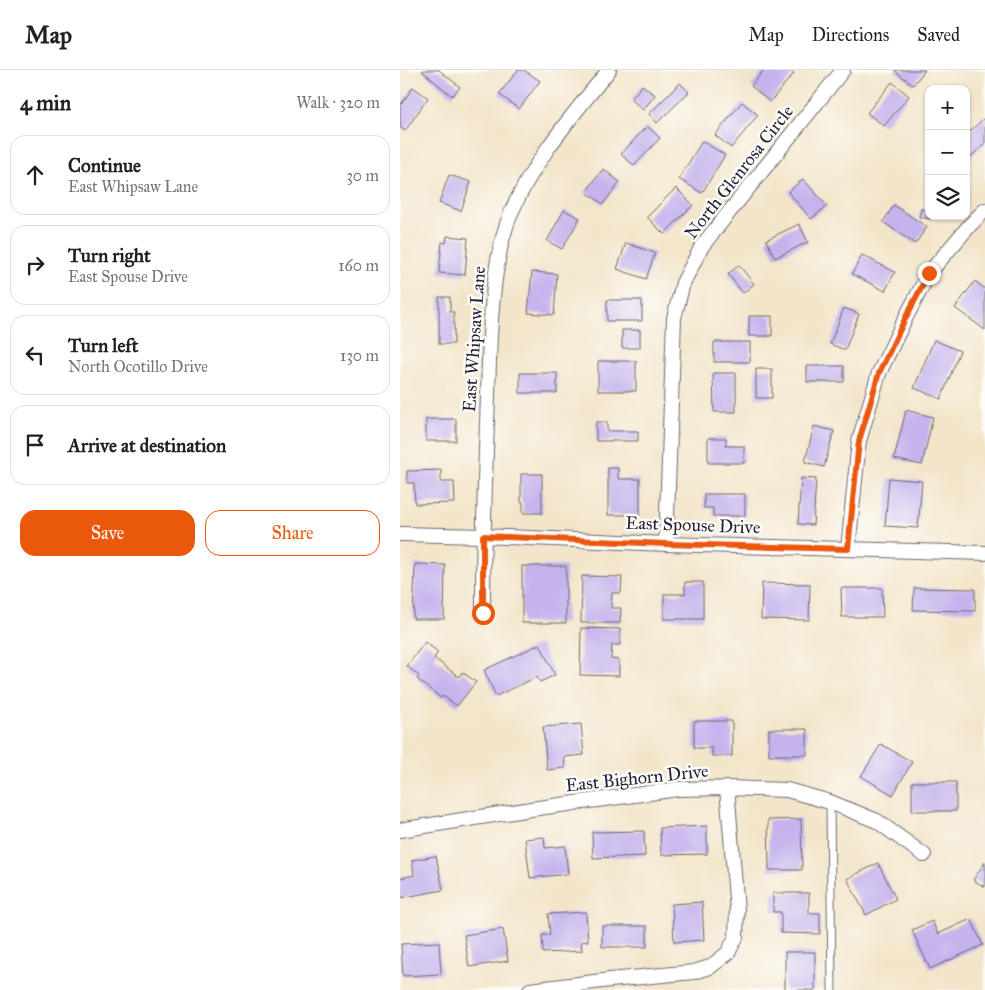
<!DOCTYPE html>
<meta charset="utf-8">
<style>
body{margin:0;font-family:"IM FELL Great Primer",serif;background:#f2f2f2;color:#202124}
.controls{position:absolute;right:15px;top:15px;display:grid;overflow:hidden;border-radius:10px;box-shadow:0 1px 4px #0004}
.controls button{width:45px;height:45px;display:grid;place-items:center;padding:0;border:0;border-bottom:1px solid #e0e0e0;background:#fff;color:#202124;font:25px sans-serif}
.stop{position:absolute;width:15px;height:15px;margin:-11px;border:4px solid #ea580c;border-radius:50%;background:#fff}
.stop.end{background:#ea580c;border-color:#fff;box-shadow:0 1px 5px #0008}
.list{margin:0;padding:0;list-style:none}
h2{display:flex;justify-content:space-between;align-items:center;height:65px;margin:0;padding:0 20px;font-size:21px}
h2 small{font-size:16px;font-weight:400;color:#757577}
.list li{display:grid;grid-template-columns:32px 1fr auto;gap:15px;align-items:center;box-sizing:border-box;height:80px;margin:0 10px 10px;padding:0 10px;border:1px solid #e0e0e0;border-radius:15px}
.list b{display:block;font-size:19px;white-space:nowrap}
.list p{margin:0;font-size:16px;white-space:nowrap;color:#757577}
.list em{font-size:16px;font-style:normal;color:#757577}
.actions{display:flex;gap:10px;padding:15px 20px}
.actions a{flex:1;padding:11px 0;border:1px solid #ea580c;border-radius:15px;text-align:center;font-size:18px;color:#ea580c}
.actions .main{background:#ea580c;color:#fff}
.icon{flex:none;width:28px;height:28px;fill:none;stroke:currentColor;stroke-width:2;stroke-linecap:round;stroke-linejoin:round}
.map{position:relative;flex:none;width:585px;height:920px;overflow:hidden}
header{display:flex;align-items:center;gap:30px;box-sizing:border-box;height:70px;padding:0 25px;background:#fff;border-bottom:1px solid #e0e0e0}
header strong{font-size:24px}
nav{display:flex;gap:28px;margin-inline-start:auto;font-size:18px}
main{display:flex}
aside{flex:1;background:#fff}
.map>svg:first-child{display:block}
.building{fill:#c5b3ed}
.lines{fill:none;stroke-linecap:round;stroke-linejoin:round}
.lane-casing{stroke:#6b666d;stroke-width:9}
.street-casing{stroke:#6b666d;stroke-width:16}
.lane{stroke:#fff;stroke-width:7}
.street{stroke:#fff;stroke-width:14}
.route{stroke:#ea580c;stroke-width:6}
.labels{text-anchor:middle;stroke-width:5;stroke-linejoin:round;paint-order:stroke}
.street-label{font-size:18px;fill:#22223b;stroke:#fdfcf7}
</style>
<header>
<strong>Map</strong>
<nav><a>Map</a><a>Directions</a><a>Saved</a></nav>
</header>
<main>
<aside>
<h2>4 min<small>Walk · 320 m</small></h2>
<ul class="list">
<li><svg class="icon" aria-label="ahead" viewBox="0 0 24 24"><path d="M12 20V5M6 11l6-6 6 6"/></svg><div><b>Continue</b><p>East Whipsaw Lane</p></div><em>30 m</em></li>
<li><svg class="icon" aria-label="right" viewBox="0 0 24 24"><path d="M7 20v-9h11M14 6l5 5-5 5"/></svg><div><b>Turn right</b><p>East Spouse Drive</p></div><em>160 m</em></li>
<li><svg class="icon" aria-label="left" viewBox="0 0 24 24"><path d="M17 20v-9H6M10 6l-5 5 5 5"/></svg><div><b>Turn left</b><p>North Ocotillo Drive</p></div><em>130 m</em></li>
<li><svg class="icon" aria-label="arrive" viewBox="0 0 24 24"><path d="M6 21V4h12l-3 4 3 4H6"/></svg><div><b>Arrive at destination</b></div></li>
</ul>
<div class="actions"><a class="main">Save</a><a>Share</a></div>
</aside>
<div class="map">
<svg width="585" height="920" viewBox="0 0 585 920">
<rect width="100%" height="100%" fill="#fdfcf7"/>
<filter id="ink" filterUnits="userSpaceOnUse"><feTurbulence type="fractalNoise" baseFrequency=".02" numOctaves="2"/><feDisplacementMap in="SourceGraphic" scale="10" xChannelSelector="R" yChannelSelector="G"/><feConvolveMatrix kernelMatrix="1 2 1 2 8 2 1 2 1" color-interpolation-filters="sRGB"/></filter>
<filter id="wash" filterUnits="userSpaceOnUse"><feTurbulence type="fractalNoise" baseFrequency=".0096" numOctaves="4" result="noise"/><feDisplacementMap in="SourceGraphic" scale="20" xChannelSelector="R" yChannelSelector="G"/><feGaussianBlur stdDeviation="1.12" result="paint"/><feColorMatrix in="noise" values="0 0 0 0 0 0 0 0 0 0 0 0 0 0 0 0 0 1.4 0 .05"/><feComposite in="paint" operator="in"/></filter>
<g filter="url(#wash)">
<rect width="100%" height="100%" fill="#f3e5ca"/>
<g id="blocks">
<path class="building" d="M23 0H39L60 17 52 26 22 1Z
M118 0H124L140 11 119 39 99 24Z
M364 0H390L394 3 370 32 351 16Z
M494 0H525L513 15Z
M492 12 509 26 484 56 467 43Z
M280 13 289 22 257 53 249 44Z
M242 15 255 25 243 40 231 29Z
M13 17 28 28 5 61 0 57V36Z
M342 32 358 45 331 78 315 65Z
M585 47V74L569 88 566 85V65Z
M247 56 260 68 234 96 221 84Z
M302 71 325 85 302 123 279 109Z
M203 99 220 112 203 134 186 122Z
M49 105 71 112 61 141 39 133Z
M403 109 427 136 411 149 388 122Z
M276 118 293 135 264 164 247 147Z
M494 135 527 157 515 174 483 152Z
M521 139 529 140V146H532L531 149 519 147Z
M164 140 180 148 162 179 147 171Z
M399 154 408 172 375 188 366 170Z
M47 166 68 168 65 205 39 203 42 172 46 173Z
M226 173 255 183 246 209 217 199Z
M462 185 495 202 485 221 452 204Z
M339 195 354 214 343 223 328 204Z
M132 202 157 204 154 245 128 243Z
M575 211 585 219V260L555 238Z
M39 227H50V242H54V274H39Z
M207 230H242V251H207Z
M444 238 459 244 445 280 430 274Z
M349 246H372V266H349Z
M222 260H240V278H222Z
M534 270 560 281 541 329 514 318Z
M314 272H350V292H314Z
M198 291H236V321H198Z
M407 296H444V312H407Z
M356 299H372V328H356Z
M120 303H157V323H120Z
M313 303H336V342H314Z
M506 340 533 347 522 395 494 389Z
M26 349H56V371H26Z
M196 352H207V361H238V371H196Z
M414 356 434 361 424 397 405 392Z
M308 368H326V376H344V393H308Z
M208 398H218V409H240V445H208Z
M41 400V412H54L55 433 15 434 14 413H7V401Z
M121 404H142V443H123V432H121Z
M401 408 416 409 413 455 398 454Z
M489 408 522 411 518 458 485 456Z
M304 424H345V446H313V438H304Z
M15 494 45 495 44 549H13Z
M122 496H166V553H122Z
M182 506 222 507 221 523H212L211 538H221L220 553H181Z
M285 512H303V549H264V524H285Z
M362 513 410 514 409 550 361 549Z
M441 518H482L483 547H442Z
M514 518 575 519V541L513 540Z
M181 558 220 559V575H212L211 589 219 590V606L180 605Z
M25 572 38 582 34 588 59 607 62 602 76 612 57 636 43 626 41 628 17 609 19 606 7 596Z
M140 574 155 605 140 612 137 607 96 626 84 600Z
M294 651H332V686H312V678H294Z
M181 654 184 685 164 687 165 698 147 700 143 657Z
M369 659H407V685H369Z
M481 674 512 692 493 725 461 706Z
M512 712H556V741H512Z
M401 749 402 800H369L368 750Z
M307 756V784L261 785 260 758Z
M244 761 245 786 193 788 192 762Z
M144 767 145 778 165 776 168 804 130 808 125 769Z
M36 786 43 820 0 828V808L14 805 12 790Z
M585 792V817L573 810Z
M478 793 496 829 466 845 447 809Z
M373 823H409V843H420V864L381 863V842H373Z
M302 832 304 870 274 872 272 834Z
M186 842 188 871 181 872 182 881 143 883 142 865H150L148 844Z
M571 849 583 875 530 899 512 860 532 851 538 864Z
M202 856H247V877H202Z
M103 859 108 891 69 897 64 865Z
M39 872 41 904 3 906 1 874Z
M385 882H415V920H385Z"/>
</g>
</g>
<g filter="url(#ink)">
<use href="#blocks" fill-opacity="0" stroke="#6b666d" stroke-width="1"/>
<g class="lines">
<defs>
<path id="lane" d="M430 732 432 920"/>
<path id="street" d="M0 464 83 466 266 474 585 483
M266 474 274 248 283 213 302 176 443 0
M448 479 459 371 479 303 505 249 529 203 570 155 585 140
M83 543C83 471 85 399 88 327 89 285 90 243 96 202 99 182 103 162 111 143 134 89 173 45 209 0
M0 760 131 739 278 719 327 718 387 720 430 732 477 751 524 785
M130 920 210 910 294 902 310 897 328 883 336 867 337 840 327 718"/>
</defs>
<use href="#lane" class="lane-casing"/>
<use href="#street" class="street-casing"/>
<use href="#lane" class="lane"/>
<use href="#street" class="street"/>
</g>
</g>
<g class="lines" filter="url(#ink)">
<path class="route" d="M83 543V466L266 474 448 479 459 371 479 303 505 249 529 203"/>
</g>
<g class="labels">
<g class="street-label">
<text transform="translate(339 102) rotate(-52)" y="6">North Glenrosa Circle</text>
<text transform="translate(74 269) rotate(-86)" y="6">East Whipsaw Lane</text>
<text transform="translate(293 455) rotate(2)" y="6">East Spouse Drive</text>
<text transform="translate(237 708) rotate(-6)" y="6">East Bighorn Drive</text>
</g>
</g>
</svg>
<div class="controls">
<button>+</button>
<button>−</button>
<button><svg class="icon" aria-label="layers" viewBox="0 0 24 24"><path d="M12 4l9 5-9 5-9-5zM3 14l9 5 9-5"/></svg></button>
</div>
<div class="stop" style="left:83px;top:543px"></div>
<div class="stop end" style="left:529px;top:203px"></div>
</div>
</main>
